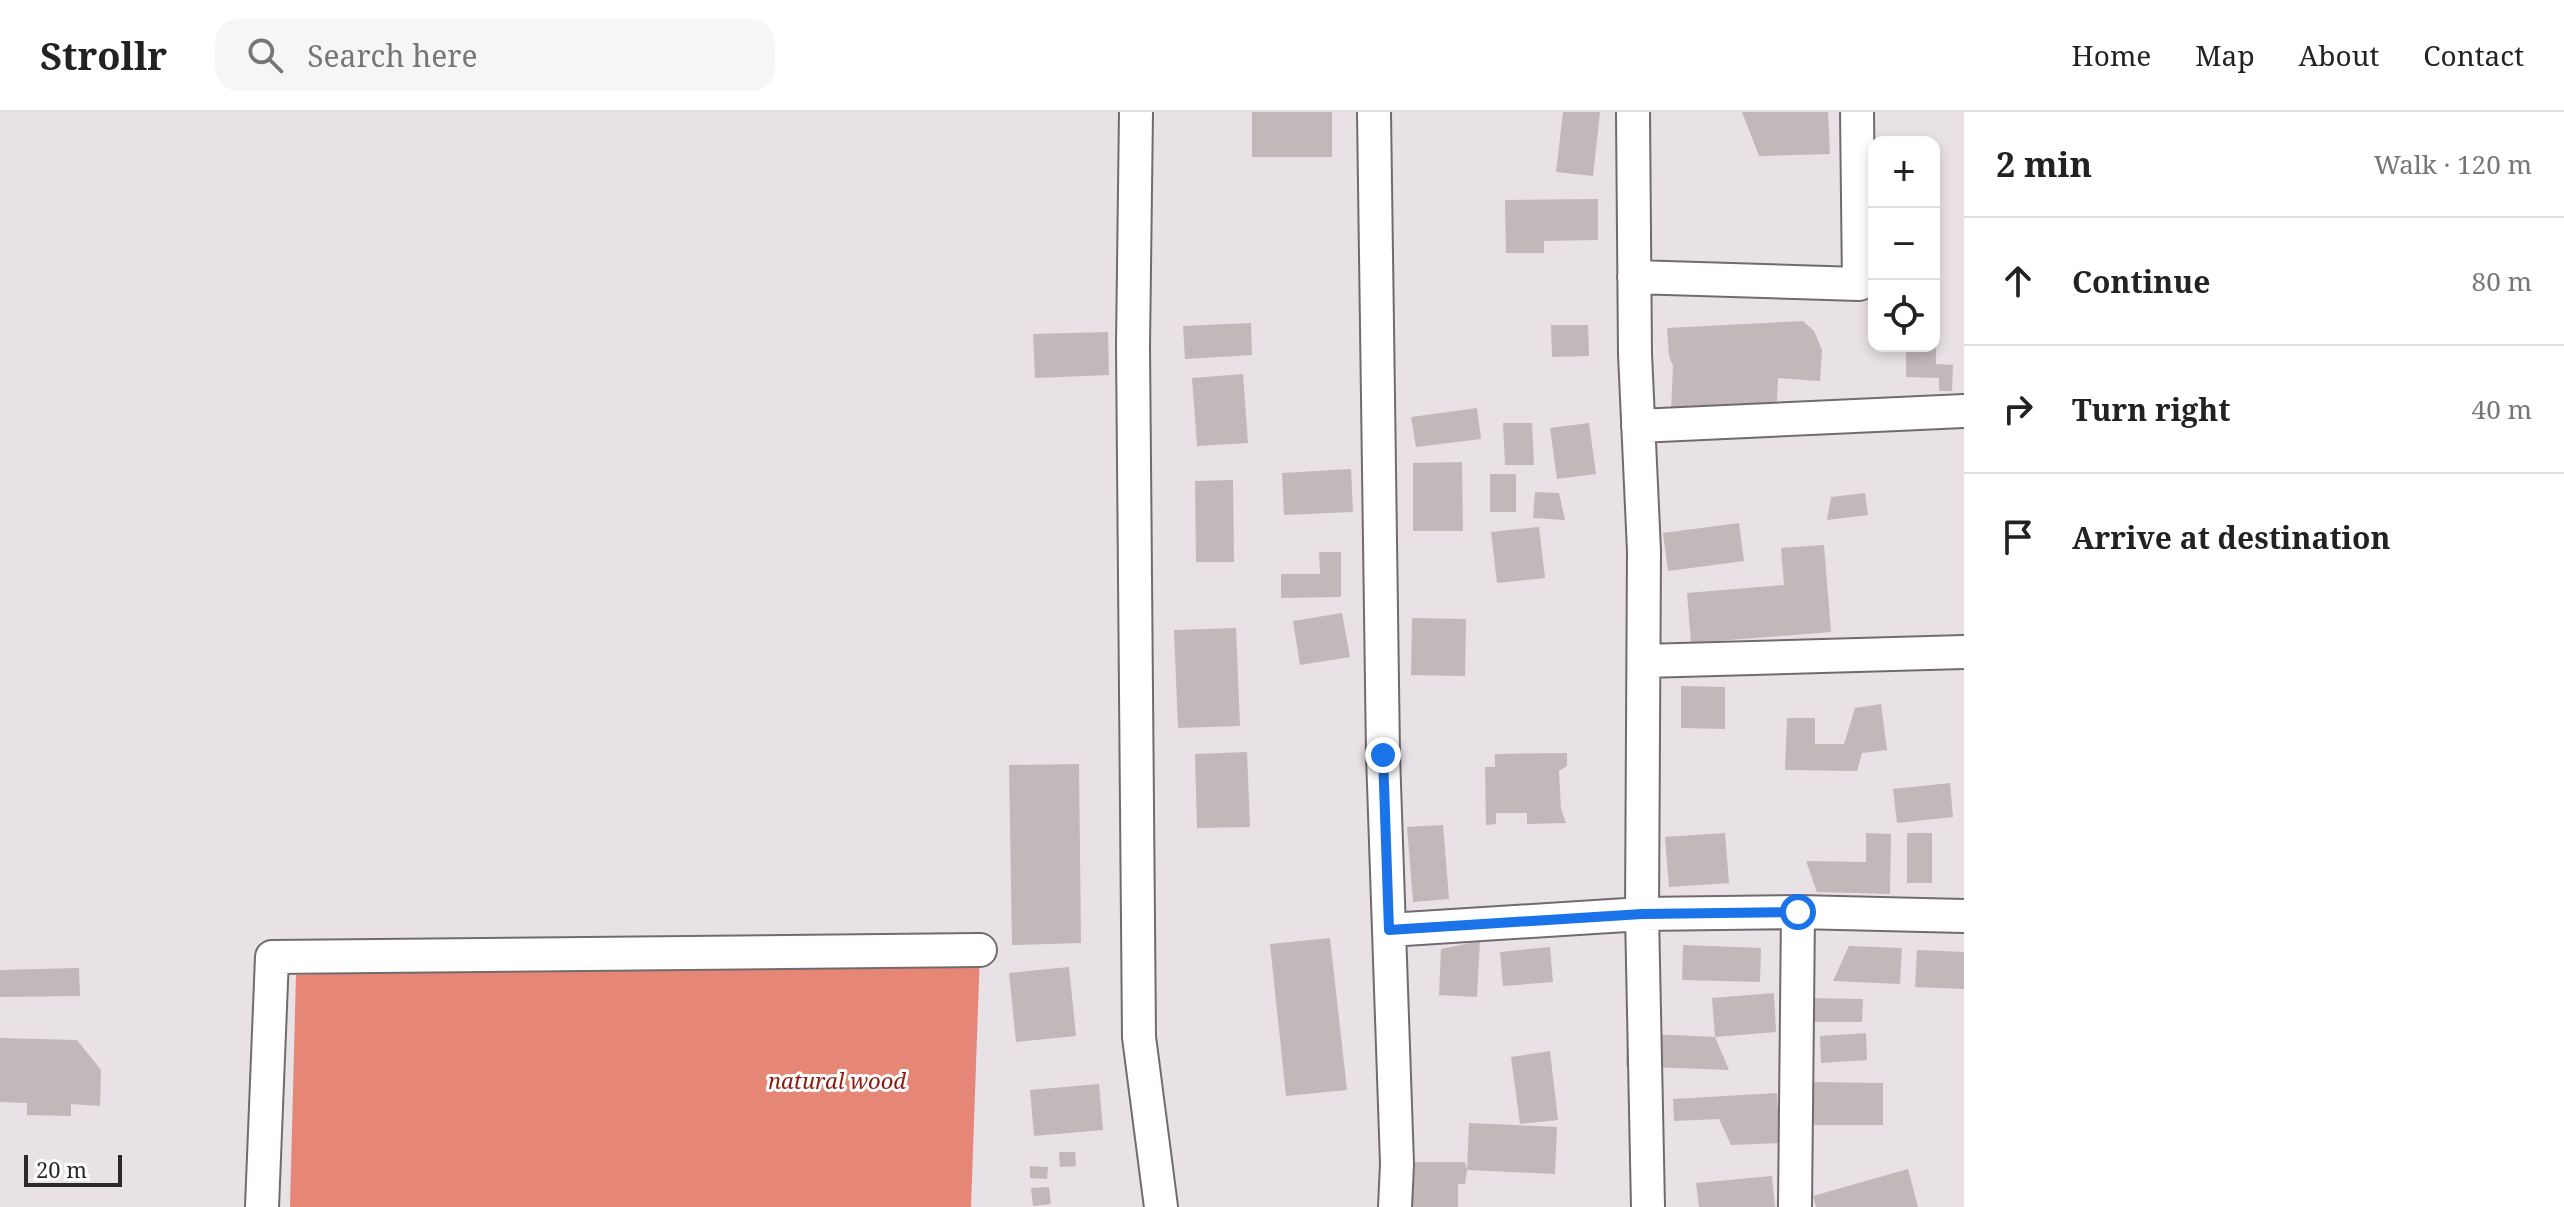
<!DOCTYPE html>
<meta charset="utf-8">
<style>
body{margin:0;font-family:"Noto Serif",serif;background:#f6f6f6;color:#222}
.controls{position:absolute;right:24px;top:24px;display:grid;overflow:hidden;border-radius:16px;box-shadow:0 4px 12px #0003}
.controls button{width:72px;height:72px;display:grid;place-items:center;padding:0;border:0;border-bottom:2px solid #e0e0e0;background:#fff;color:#222;font:40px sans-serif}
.scale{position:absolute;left:24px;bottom:20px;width:98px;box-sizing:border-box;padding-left:8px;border:4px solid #2b292a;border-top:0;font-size:22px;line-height:28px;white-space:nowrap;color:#2b292a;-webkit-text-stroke:6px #fff;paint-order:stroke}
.stop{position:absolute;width:24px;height:24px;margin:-18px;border:6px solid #1a73e8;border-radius:50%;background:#fff}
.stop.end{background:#1a73e8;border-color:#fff;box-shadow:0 2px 8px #0008}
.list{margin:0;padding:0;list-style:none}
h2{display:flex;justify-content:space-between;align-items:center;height:104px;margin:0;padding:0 32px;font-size:34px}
h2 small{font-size:26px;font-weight:400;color:#767676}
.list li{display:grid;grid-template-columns:52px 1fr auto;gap:24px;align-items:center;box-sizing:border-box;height:128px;padding:0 32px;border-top:2px solid #e0e0e0}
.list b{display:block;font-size:30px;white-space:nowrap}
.list em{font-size:26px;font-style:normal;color:#767676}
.icon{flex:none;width:44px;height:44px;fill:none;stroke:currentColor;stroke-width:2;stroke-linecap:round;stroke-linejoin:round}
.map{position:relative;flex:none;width:1964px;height:1095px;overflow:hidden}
header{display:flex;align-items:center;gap:48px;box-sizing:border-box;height:112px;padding:0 40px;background:#fff;border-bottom:2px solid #e0e0e0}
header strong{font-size:38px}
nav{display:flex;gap:44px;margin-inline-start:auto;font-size:28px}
.search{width:560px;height:72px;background:#f6f6f6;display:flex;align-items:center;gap:20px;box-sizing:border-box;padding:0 28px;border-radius:24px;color:#767676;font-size:30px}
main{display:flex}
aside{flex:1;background:#fff}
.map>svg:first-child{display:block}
.forest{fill:#e58676}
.building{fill:#c1b8ba}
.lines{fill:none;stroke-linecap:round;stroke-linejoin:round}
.street-casing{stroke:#716b6f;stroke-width:36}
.street{stroke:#fff;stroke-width:32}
.route{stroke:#1a73e8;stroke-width:10}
.labels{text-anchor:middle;stroke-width:6;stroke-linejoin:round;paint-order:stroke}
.park-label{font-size:22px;font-style:italic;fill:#8c1c0e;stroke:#fff}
</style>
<header>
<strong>Strollr</strong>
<div class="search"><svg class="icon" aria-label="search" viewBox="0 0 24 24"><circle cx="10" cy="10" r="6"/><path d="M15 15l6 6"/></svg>Search here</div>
<nav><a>Home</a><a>Map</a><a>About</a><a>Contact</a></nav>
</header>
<main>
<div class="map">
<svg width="1964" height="1095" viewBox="0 0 1964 1095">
<rect width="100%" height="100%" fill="#e8e1e5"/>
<path class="forest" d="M980 838 971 1095H290L296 863Z"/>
<path class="building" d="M1252 0H1332V45H1252Z
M1563 0H1600L1593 64 1556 60Z
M1742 0H1828L1830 42 1759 44Z
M1598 87V128L1544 129V141H1506L1505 88Z
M1803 209 1814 219 1822 238 1820 269 1778 266 1776 307 1671 300 1673 254 1669 244 1667 216Z
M1251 211 1252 243 1185 247 1183 214Z
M1551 213H1588L1589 244 1552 245Z
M1108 220 1109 263 1035 266 1033 222Z
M1906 234H1936V252L1953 253 1952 279H1939V266L1906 265Z
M1243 262 1248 331 1197 334 1192 266Z
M1477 296 1481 327 1416 335 1411 305Z
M1503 311H1532L1534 353H1505Z
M1589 311 1596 362 1557 367 1550 316Z
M1462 350 1463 419H1413V351Z
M1351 357 1353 400 1284 403 1282 361Z
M1490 362H1516V400H1490Z
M1233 368 1234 450H1196L1195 369Z
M1535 380 1559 381 1565 408 1533 406Z
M1865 381 1868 403 1827 408 1831 385Z
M1739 411 1744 449 1668 459 1663 421Z
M1539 415 1545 466 1497 471 1491 420Z
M1824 433 1831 520 1691 531 1687 481 1784 473 1781 436Z
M1319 440H1341V485L1281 486V462H1320Z
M1342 501 1350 545 1300 553 1293 509Z
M1412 506 1466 507 1465 564 1411 563Z
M1236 516 1240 614 1178 616 1174 518Z
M1681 574 1725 575V617L1681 616Z
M1881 592 1887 638 1862 641 1857 659 1785 658 1787 606H1815V632H1844L1855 596Z
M1247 640 1250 715 1197 716 1195 642Z
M1567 641V654L1559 659 1561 697 1566 711 1527 712V701H1496V712L1486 713 1485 655H1495V642Z
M1079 652 1081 831 1012 833 1009 653Z
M1950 671 1953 705 1897 711 1893 677Z
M1443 713 1449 787 1413 790 1407 715Z
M1725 721 1729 771 1669 775 1665 725Z
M1866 721 1891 722 1890 782 1817 780 1806 749 1866 750Z
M1907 721H1932V771H1907Z
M1330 826 1347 978 1286 984 1270 832Z
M1480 829 1477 885 1439 883 1441 837Z
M1683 833 1761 836 1760 870 1682 868Z
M1849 834 1902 836 1900 872 1833 869Z
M1550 835 1553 870 1503 874 1500 840Z
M1917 838 1964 840V877L1915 875Z
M1069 855 1076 924 1016 930 1009 861Z
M79 856 80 884 0 885V858Z
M1774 881 1776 920 1715 925 1712 886Z
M1804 886 1863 887 1862 910H1804Z
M1627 921 1715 925 1729 958 1626 954Z
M1866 921 1867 948 1821 951 1820 924Z
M0 926 77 928 101 958 100 994 71 992V1004L27 1003V991L0 990Z
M1550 939 1558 1008 1520 1012 1511 945Z
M1811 970 1883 971V1013H1810Z
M1099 972 1103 1018 1034 1024 1030 978Z
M1777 981 1780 1031 1731 1033 1719 1007 1674 1009 1673 987Z
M1469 1011 1557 1015 1555 1062 1467 1058 1465 1072H1458V1095H1406L1407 1050H1465L1467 1058Z
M1059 1040H1075L1076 1054 1060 1055Z
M1030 1054 1048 1055 1047 1067 1030 1066Z
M1908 1057 1918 1095H1816L1813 1084Z
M1772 1064 1775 1095H1699L1696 1071Z
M1049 1075 1051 1092 1033 1094 1031 1076Z"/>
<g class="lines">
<defs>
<path id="street" d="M1136 0 1133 234 1139 925 1161 1095
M1374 0 1383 643 1397 1052 1395 1095
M1633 0 1635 242 1644 439 1642 802 1648 1095
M1634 165 1859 172 1857 0
M1638 314 1964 299
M1644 549 1964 540
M1389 818 1642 802 1798 800 1964 804
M262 1095 272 845 980 838
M1795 1095 1798 800"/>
</defs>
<use href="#street" class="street-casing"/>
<use href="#street" class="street"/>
</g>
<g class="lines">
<path class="route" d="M1383 643 1389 818 1642 802 1798 800"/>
</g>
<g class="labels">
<g class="park-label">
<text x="837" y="977">natural wood</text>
</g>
</g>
</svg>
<div class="controls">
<button>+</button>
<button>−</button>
<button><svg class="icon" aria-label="locate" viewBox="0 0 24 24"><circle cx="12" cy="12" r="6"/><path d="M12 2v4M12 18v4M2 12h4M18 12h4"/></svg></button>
</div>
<div class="scale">20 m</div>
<div class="stop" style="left:1798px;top:800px"></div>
<div class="stop end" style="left:1383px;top:643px"></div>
</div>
<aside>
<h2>2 min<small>Walk · 120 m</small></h2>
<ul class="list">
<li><svg class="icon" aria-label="ahead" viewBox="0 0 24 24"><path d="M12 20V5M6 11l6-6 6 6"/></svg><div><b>Continue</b></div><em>80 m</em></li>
<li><svg class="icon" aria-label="right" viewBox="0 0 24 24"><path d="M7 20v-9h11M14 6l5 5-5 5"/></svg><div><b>Turn right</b></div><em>40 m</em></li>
<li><svg class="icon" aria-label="arrive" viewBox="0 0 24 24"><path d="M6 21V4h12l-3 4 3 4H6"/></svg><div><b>Arrive at destination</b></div></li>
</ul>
</aside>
</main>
